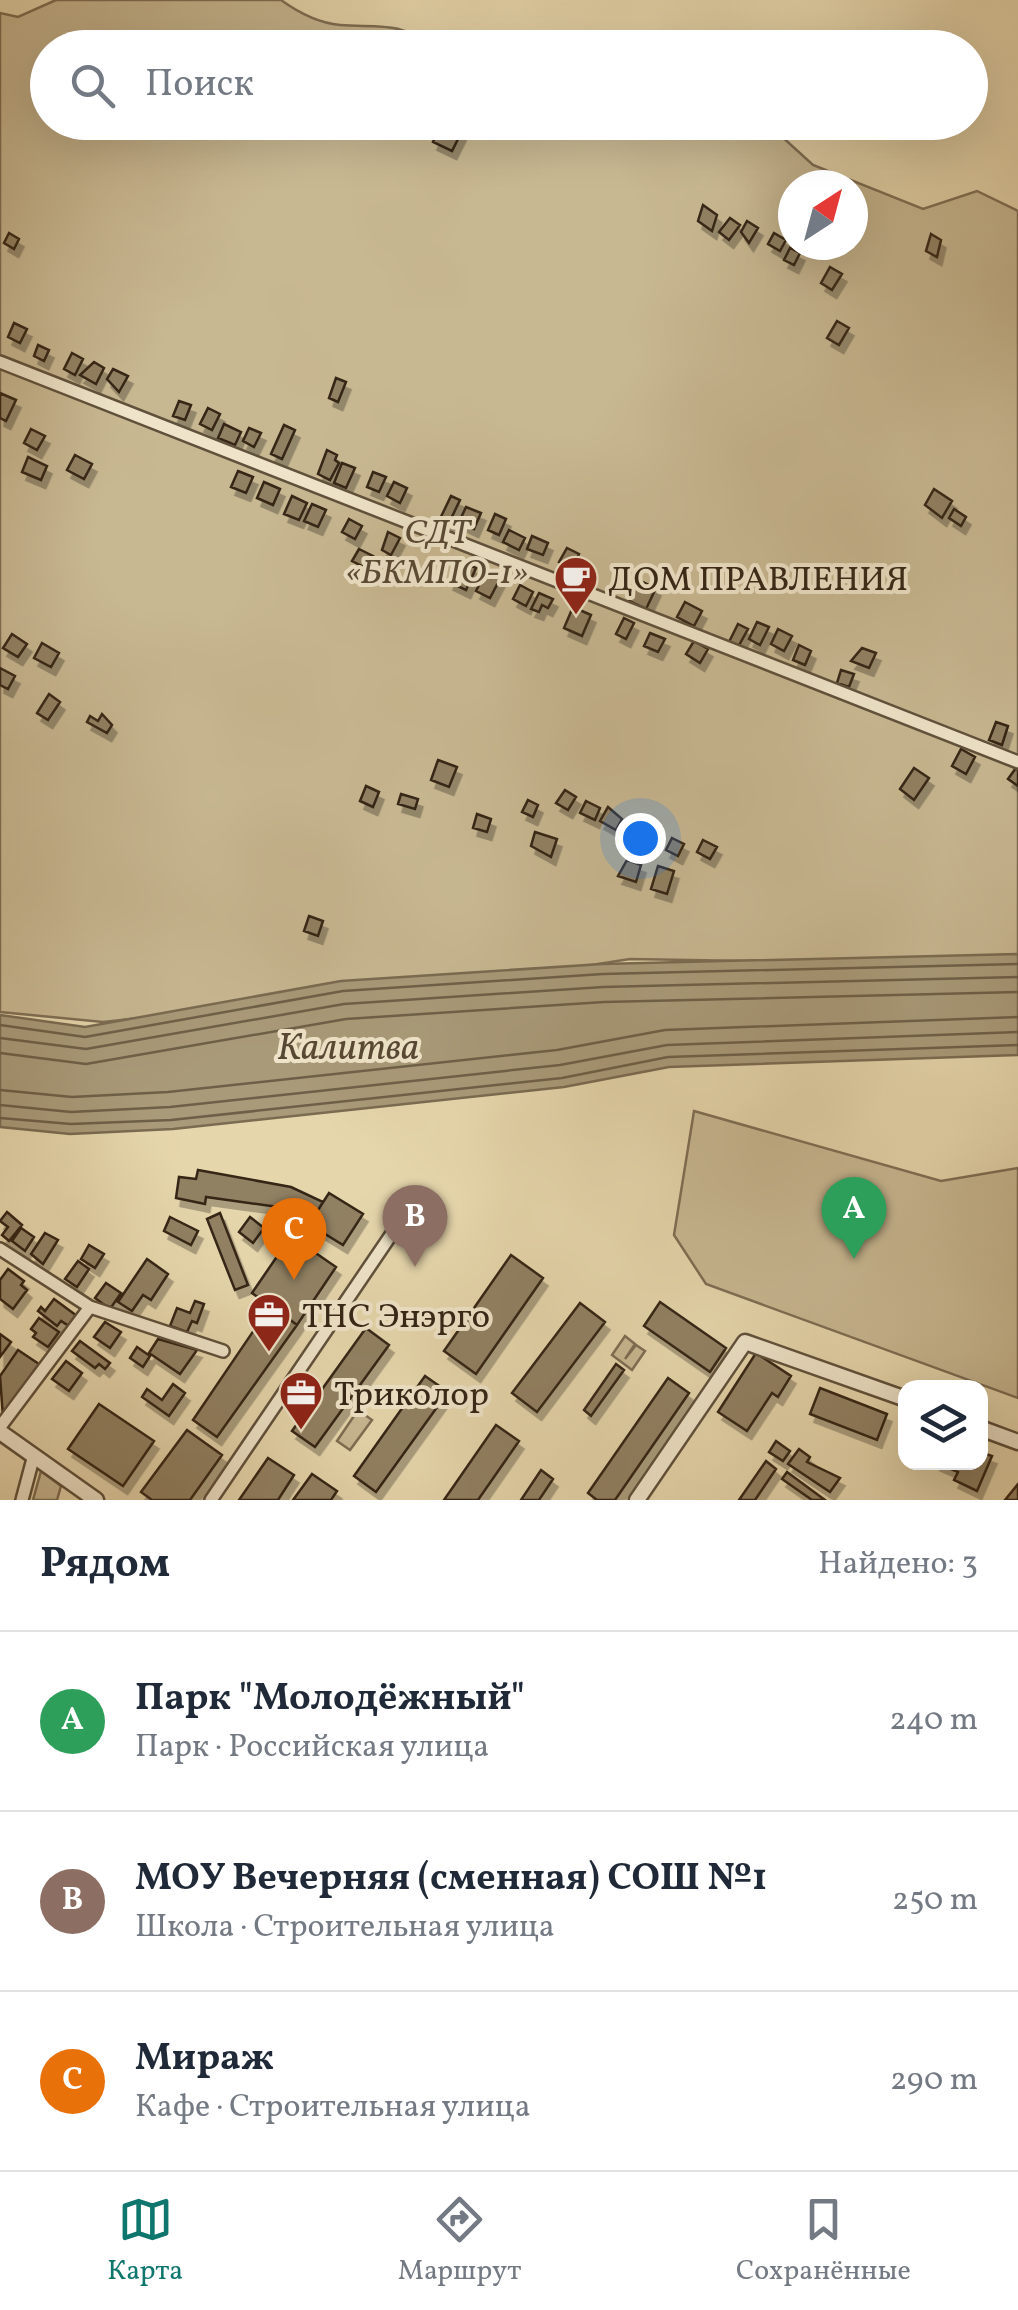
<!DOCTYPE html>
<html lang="ru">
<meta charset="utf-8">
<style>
body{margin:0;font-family:Vollkorn,serif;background:#f2f2f3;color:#1f2937}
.controls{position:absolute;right:30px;bottom:30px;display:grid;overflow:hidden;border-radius:20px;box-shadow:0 10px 40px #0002}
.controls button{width:90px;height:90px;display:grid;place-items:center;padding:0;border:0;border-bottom:2px solid #e0e1e3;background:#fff;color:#1f2937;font:50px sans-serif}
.compass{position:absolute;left:778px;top:170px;width:90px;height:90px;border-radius:50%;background:#fff;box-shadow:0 10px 40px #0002;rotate:36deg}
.you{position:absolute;left:640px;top:838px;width:35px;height:35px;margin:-25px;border:8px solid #fff;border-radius:50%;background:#1a73e8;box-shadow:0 0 0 15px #1a73e833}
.badge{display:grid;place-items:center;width:65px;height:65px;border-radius:50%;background:#0f766e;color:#fff;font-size:32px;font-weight:700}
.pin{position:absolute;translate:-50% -82px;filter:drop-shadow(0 2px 5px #0008)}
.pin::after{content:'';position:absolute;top:52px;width:35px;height:30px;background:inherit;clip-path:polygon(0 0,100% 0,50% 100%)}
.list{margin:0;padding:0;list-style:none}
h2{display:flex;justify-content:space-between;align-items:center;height:130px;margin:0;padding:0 40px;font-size:42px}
h2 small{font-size:32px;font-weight:400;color:#747a83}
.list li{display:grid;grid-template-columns:65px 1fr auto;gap:30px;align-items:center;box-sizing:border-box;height:180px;padding:0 40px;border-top:2px solid #e0e1e3}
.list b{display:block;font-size:38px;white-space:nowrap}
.list p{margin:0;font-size:32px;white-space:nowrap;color:#747a83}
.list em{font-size:32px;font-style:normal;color:#747a83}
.icon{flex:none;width:55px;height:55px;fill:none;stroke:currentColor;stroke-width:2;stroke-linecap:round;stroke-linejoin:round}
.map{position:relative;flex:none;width:1018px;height:1500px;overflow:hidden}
.search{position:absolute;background:#fff;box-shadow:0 10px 40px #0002;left:30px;right:30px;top:30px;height:110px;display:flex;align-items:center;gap:25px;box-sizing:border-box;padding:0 35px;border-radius:55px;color:#747a83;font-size:38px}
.sheet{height:670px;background:#fff}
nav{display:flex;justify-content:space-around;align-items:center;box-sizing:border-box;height:140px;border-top:2px solid #e0e1e3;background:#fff;font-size:28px;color:#747a83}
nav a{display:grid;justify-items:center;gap:5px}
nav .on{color:#0f766e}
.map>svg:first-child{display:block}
.green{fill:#c8b892;stroke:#7e6e54;stroke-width:2.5;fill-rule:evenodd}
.water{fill:#a99a79;stroke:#7a6b51;stroke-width:2.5}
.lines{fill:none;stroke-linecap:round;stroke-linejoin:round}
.shore{stroke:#6e6048;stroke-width:2.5}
.building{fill:#918164;stroke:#342516;stroke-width:2.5;filter:url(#shadow)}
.minor-casing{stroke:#60513c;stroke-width:16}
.tertiary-casing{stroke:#60513c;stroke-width:19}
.minor{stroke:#efe4c9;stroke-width:11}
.tertiary{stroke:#efe4c9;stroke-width:14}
.labels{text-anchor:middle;stroke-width:8;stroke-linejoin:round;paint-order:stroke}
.park-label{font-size:35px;font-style:italic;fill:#594a35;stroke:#efe4c9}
.poi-label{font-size:35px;fill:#342516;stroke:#efe4c9;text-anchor:start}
.water-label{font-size:38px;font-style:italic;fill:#574834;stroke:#efe4c9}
</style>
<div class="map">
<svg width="1018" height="1500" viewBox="0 0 1018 1500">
<defs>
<filter id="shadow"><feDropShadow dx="4.5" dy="8" stdDeviation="0" flood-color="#0004"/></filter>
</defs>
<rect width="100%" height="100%" fill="#e6d6ac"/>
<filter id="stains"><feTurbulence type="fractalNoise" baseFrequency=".002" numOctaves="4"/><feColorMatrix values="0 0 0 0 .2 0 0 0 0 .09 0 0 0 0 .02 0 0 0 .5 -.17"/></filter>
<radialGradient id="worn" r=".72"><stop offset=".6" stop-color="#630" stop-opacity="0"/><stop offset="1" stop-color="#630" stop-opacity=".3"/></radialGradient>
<path class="green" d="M56 0H281C299 13 318 23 340 25 375 28 402 20 429 47L48 48V122L767 123 813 165 923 209 977 191 1018 211V954L863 963 630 959 514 977 103 1022 0 1012V13L18 17ZM793 185H853V245H793Z
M694 1111 941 1181 1018 1168V1398L706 1284 674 1235Z
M625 1336 635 1344 625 1359 636 1345 645 1351 632 1370 612 1355Z
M358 1410 372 1420 350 1450 337 1441Z
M41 1471 61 1486 57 1500H33Z"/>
<path class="water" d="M1018 954V1055L669 1067 564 1087 173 1129 70 1134 0 1127V1015L85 1027 341 981 602 964Z"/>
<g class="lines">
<path class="shore" d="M0 1025 85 1037 343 991 603 974 1018 964
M0 1038 86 1049 344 1004 603 987 1018 977
M0 1053 86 1064 346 1019 604 1002 1018 992
M0 1090 72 1097 168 1092 557 1050 665 1030 1018 1017
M0 1105 71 1112 170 1107 560 1065 667 1045 1018 1032
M0 1118 71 1124 171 1120 562 1078 668 1057 1018 1045"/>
</g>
<path class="building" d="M106 33 123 40 119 48H100Z
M442 122H457L453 129 461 133 452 151 433 142Z
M703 205 717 215 712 231 698 221Z
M730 218 740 225 729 240 719 232Z
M747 221 758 228 749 243 741 232Z
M9 233 19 239 14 249 4 243Z
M774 233 786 240 780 251 768 244Z
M931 234 941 240 937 257 926 251Z
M790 248 800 253 794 265 784 260Z
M830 267 842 274 832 290 821 283Z
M837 321 849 328 839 345 827 338Z
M14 323 27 329 20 343 8 337Z
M38 345 49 350 44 361 34 356Z
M72 353 83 359 75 375 64 369Z
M94 362 104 368 96 384 80 375Z
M113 369 128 376 119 392 107 379Z
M336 378 346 382 338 402 329 398Z
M0 393 16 400 6 421 0 418Z
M179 401 191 405 185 420 173 416Z
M208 408 220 414 212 430 200 424Z
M224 424 241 432 235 445 218 438Z
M284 425 295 430 282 459 271 454Z
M249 428 261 433 254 447 243 441Z
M31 429 45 436 37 450 24 443Z
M327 450 337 455 335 460 339 463 330 480 318 474Z
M75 455 92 464 84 479 67 470Z
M28 457 47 466 41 480 22 472Z
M342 463 355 468 346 488 334 483Z
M238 471 253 477 246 493 231 487Z
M373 472 386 477 379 492 367 487Z
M264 482 280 489 273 505 257 498Z
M394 482 407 488 400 503 387 496Z
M934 489 952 501 942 518 925 505Z
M292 496 307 503 299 520 284 514Z
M451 496 460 500 447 527 438 523Z
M312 504 326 510 318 527 304 521Z
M466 507 481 513 474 529 459 522Z
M954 509 966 517 961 526 949 518Z
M495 514 506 519 499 535 488 530Z
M349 519 362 526 355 539 342 532Z
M509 530 525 538 519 550 503 542Z
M388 532 400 538 391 555 382 550Z
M532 536 548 543 543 555 527 549Z
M567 548 579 554 571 569 559 562Z
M359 549 373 556 366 568 352 561Z
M459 560 476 568 466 590 449 582Z
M494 573 501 577 490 598 476 591 484 575 491 578Z
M638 580 656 588 646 609 629 601Z
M520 585 533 592 526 606 513 599Z
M539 593 553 599 548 608 542 605 539 612 531 609Z
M685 602 702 611 694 626 677 617Z
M573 607 591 615 582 636 564 628Z
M624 618 634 623 626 639 616 634Z
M757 622 769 627 760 645 749 639Z
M738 624 748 629 738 647 729 642Z
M778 629 792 636 784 651 771 644Z
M650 633 665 639 658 652 644 646Z
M12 634 27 644 18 657 3 648Z
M694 641 708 649 700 663 686 654Z
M42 643 59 653 51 667 34 658Z
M799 645 811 651 805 665 793 660Z
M862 648 876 653 869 668 851 661Z
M0 668 15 676 8 689 0 685Z
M841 670 854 674 849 687 837 683Z
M49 694 60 702 48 720 37 713Z
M102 714 112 725 107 733 87 722 90 716 98 721Z
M996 722 1008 726 1002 745 989 740Z
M961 749 975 757 966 774 952 766Z
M438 760 457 767 449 787 431 780Z
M914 768 929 778 914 800 900 789Z
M1016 768 1018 770V786L1008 779Z
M366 786 379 792 373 807 360 801Z
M565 790 576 797 568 810 556 803Z
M401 794 418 799 415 809 398 804Z
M528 800 538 805 533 817 522 812Z
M586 801 600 808 595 820 580 813Z
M608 807 622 819 616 830 600 821Z
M477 814 491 819 487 832 473 828Z
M630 820 640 825 632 840 623 835Z
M535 832 557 839 551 857 531 846Z
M672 838 684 844 678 856 666 850Z
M703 840 717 847 710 859 697 852Z
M627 860 641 865 636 882 618 876Z
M658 866 674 871 667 894 651 889Z
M309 916 323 921 318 936 304 931Z
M198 1170 291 1187 323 1202 312 1220 285 1208 206 1197 205 1204 176 1198 179 1177 196 1179Z
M329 1193 363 1214 343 1245 309 1224Z
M7 1212 22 1225 9 1241 2 1235 8 1227 0 1221Z
M220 1213 248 1285 235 1290 207 1219Z
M170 1217 198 1231 191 1245 164 1231Z
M250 1217 264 1228 253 1243 239 1232Z
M21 1228 34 1237 25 1251 12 1241Z
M45 1233 58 1240 43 1264 31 1254Z
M291 1236 336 1267 297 1325 252 1293Z
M89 1245 104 1254 95 1268 81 1259Z
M511 1255 543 1278 476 1374 444 1351Z
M147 1259 168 1274 151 1300 143 1295 132 1311 118 1302Z
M78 1261 89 1269 77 1287 65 1279Z
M8 1269 24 1281 21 1285 27 1290 13 1309 0 1299V1280Z
M106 1283 121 1293 110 1309 95 1298Z
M54 1299 77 1316 69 1326 61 1321 57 1326 38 1311 41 1307 45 1311Z
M195 1301 204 1304 197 1323 192 1321 187 1332 170 1326 177 1308 190 1313Z
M660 1302 726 1348 710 1372 644 1326Z
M580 1303 605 1322 537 1412 512 1393Z
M271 1305 297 1325 217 1437 193 1420Z
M39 1318 59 1332 48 1347 33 1337 36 1333 31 1329Z
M105 1322 121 1332 110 1348 94 1337Z
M366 1328 389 1345 315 1447 292 1431Z
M0 1334 11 1342 0 1357Z
M158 1339 197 1350 180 1374 149 1353Z
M80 1341 110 1363 105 1369 99 1364 95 1368 72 1351Z
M137 1347 150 1356 143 1367 130 1358Z
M18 1350 39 1364 3 1417 0 1376Z
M756 1353 791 1376 778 1397 772 1393 747 1431 718 1412Z
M66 1361 82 1373 69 1391 52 1379Z
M616 1364 624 1370 591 1416 584 1410Z
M425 1376 448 1392 376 1492 354 1476Z
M668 1378 689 1393 615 1500H597L588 1493Z
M173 1384 185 1393 169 1416 142 1397 147 1389 162 1400Z
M820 1388 887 1414 877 1440 810 1414Z
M99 1404 154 1441 123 1486 68 1449Z
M496 1425 519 1441 478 1500H444Z
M187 1430 222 1455 190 1500H152L141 1492Z
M776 1441 790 1451 783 1461 769 1452Z
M799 1449 810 1457 807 1462 840 1478 830 1492 788 1464Z
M980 1452 992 1456 977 1491 954 1480 958 1472 935 1462H980Z
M268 1458 294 1475 278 1500H239Z
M766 1461 776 1469 755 1500H739Z
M541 1470 553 1479 539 1500H521Z
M787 1472 825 1500H812L782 1479Z
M312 1474 337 1491 331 1500H293Z
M1018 1484V1500H1005Z"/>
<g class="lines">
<defs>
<path id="minor" d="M0 362 1018 762
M0 1249 90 1307 223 1351
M0 1427 90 1307
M22 1500 34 1455
M211 1500 393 1232"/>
<path id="tertiary" d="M980 1428 1018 1442
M0 1432 96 1500
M637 1500 745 1342 906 1399"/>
</defs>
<use href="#minor" class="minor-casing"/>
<use href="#tertiary" class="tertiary-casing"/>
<use href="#minor" class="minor"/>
<use href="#tertiary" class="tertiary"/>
</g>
<defs>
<symbol id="cafe-pin" viewBox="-11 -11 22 30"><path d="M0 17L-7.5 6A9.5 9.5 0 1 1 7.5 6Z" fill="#8f2418" stroke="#efe4c9"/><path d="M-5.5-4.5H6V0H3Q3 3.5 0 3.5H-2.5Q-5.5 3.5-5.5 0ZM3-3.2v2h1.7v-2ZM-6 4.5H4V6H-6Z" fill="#fff"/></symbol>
<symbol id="office-pin" viewBox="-11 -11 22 30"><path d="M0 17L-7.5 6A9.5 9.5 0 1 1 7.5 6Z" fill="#8f2418" stroke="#efe4c9"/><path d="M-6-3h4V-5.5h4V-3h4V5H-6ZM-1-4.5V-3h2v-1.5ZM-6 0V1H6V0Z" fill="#fff"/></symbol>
</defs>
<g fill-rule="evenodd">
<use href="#cafe-pin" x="551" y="553" width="50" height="68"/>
<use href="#office-pin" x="244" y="1290" width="50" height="68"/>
<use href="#office-pin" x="276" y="1368" width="50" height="68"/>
</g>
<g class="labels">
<g class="park-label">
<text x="437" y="543">СДТ<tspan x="437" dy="40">«БКМПО-1»</tspan></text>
</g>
<g class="poi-label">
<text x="608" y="590">ДОМ ПРАВЛЕНИЯ</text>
<text x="302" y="1327">ТНС Энэрго</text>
<text x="334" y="1405">Триколор</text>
</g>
<g class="water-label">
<text x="348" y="1059">Калитва</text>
</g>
</g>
<rect width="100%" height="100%" filter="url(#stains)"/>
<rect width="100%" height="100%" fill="url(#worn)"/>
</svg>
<div class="controls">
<button><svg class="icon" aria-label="layers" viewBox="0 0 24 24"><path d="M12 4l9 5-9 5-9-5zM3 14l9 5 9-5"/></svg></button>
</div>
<svg class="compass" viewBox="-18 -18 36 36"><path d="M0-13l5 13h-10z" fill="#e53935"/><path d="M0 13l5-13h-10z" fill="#747a83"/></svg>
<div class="you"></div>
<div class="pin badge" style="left:854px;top:1259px;background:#2e9e5b">A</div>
<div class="pin badge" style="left:415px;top:1267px;background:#8d6e63">B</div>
<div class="pin badge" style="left:294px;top:1280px;background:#e8710a">C</div>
<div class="search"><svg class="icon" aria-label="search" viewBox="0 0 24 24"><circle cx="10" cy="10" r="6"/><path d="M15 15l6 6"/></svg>Поиск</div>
</div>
<section class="sheet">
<h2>Рядом<small>Найдено: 3</small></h2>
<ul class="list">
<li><span class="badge" style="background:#2e9e5b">A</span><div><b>Парк &quot;Молодёжный&quot;</b><p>Парк · Российская улица</p></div><em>240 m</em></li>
<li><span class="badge" style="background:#8d6e63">B</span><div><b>МОУ Вечерняя (сменная) СОШ №1</b><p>Школа · Строительная улица</p></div><em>250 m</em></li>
<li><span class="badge" style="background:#e8710a">C</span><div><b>Мираж</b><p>Кафе · Строительная улица</p></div><em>290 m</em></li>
</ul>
</section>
<nav>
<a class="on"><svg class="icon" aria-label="map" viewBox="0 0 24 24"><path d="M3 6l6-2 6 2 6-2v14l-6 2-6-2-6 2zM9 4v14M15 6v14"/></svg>Карта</a>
<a><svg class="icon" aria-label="directions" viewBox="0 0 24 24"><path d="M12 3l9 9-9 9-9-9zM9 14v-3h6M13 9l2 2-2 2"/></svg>Маршрут</a>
<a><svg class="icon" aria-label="saved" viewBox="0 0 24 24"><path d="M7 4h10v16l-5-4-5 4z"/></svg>Сохранённые</a>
</nav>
